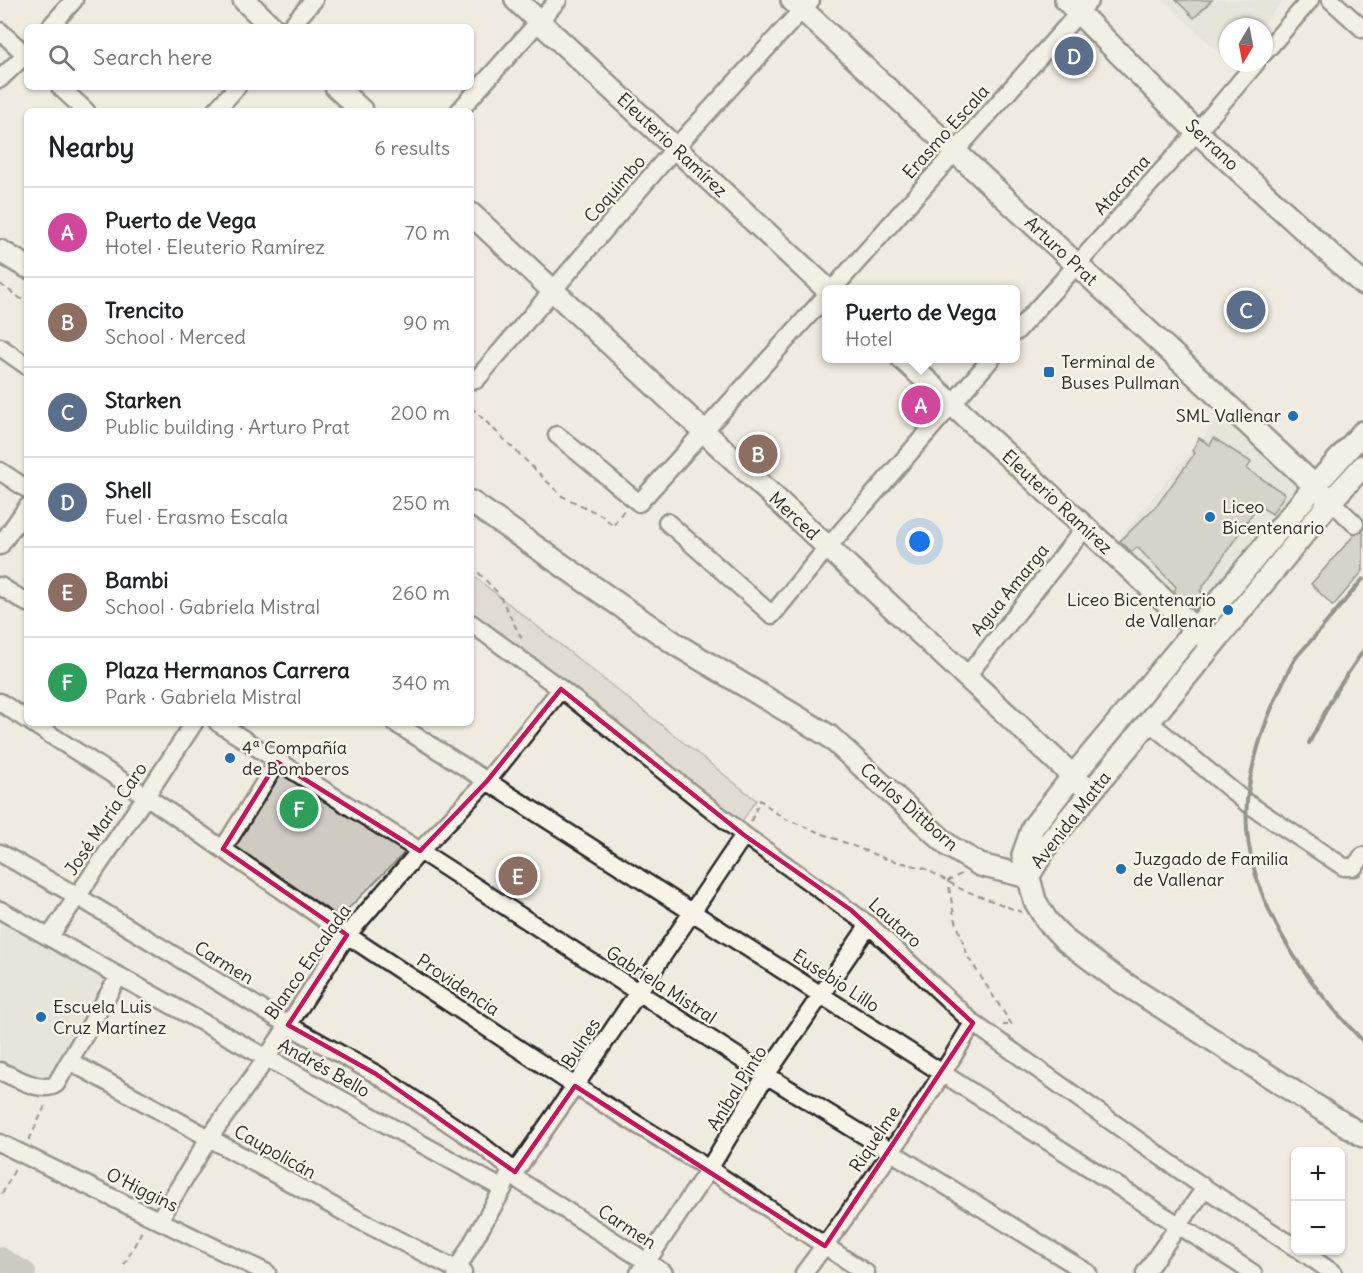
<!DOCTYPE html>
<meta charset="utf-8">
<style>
body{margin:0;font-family:Delius,sans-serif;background:#f6f6f6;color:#202124}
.controls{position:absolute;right:18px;bottom:18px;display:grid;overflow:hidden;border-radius:9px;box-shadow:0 2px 4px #0004}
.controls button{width:54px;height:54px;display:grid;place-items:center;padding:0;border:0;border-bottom:2px solid #e0e0e0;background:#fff;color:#202124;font:30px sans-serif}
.compass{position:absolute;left:1219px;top:18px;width:54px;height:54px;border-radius:50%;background:#fff;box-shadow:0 2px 4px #0004;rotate:190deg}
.you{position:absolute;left:920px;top:542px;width:21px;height:21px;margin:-15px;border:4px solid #fff;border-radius:50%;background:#1a73e8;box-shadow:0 0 0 9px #1a73e833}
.badge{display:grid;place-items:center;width:39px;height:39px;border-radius:50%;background:#7c3aed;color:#fff;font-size:20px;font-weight:700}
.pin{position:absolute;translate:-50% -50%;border:3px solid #fff;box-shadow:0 2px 6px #0006}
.popup{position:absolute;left:822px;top:285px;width:198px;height:78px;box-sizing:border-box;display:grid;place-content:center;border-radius:9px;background:#fff;filter:drop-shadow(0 2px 4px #0005);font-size:20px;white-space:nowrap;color:#757577}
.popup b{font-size:22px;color:#202124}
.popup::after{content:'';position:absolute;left:50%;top:100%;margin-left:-12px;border:12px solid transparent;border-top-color:#fff}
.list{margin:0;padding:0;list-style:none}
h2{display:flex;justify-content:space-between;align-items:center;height:78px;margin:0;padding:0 24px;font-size:26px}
h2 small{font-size:20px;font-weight:400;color:#757577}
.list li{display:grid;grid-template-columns:39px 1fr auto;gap:18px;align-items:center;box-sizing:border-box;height:90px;padding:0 24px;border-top:2px solid #e0e0e0}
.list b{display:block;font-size:22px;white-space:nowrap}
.list p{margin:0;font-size:20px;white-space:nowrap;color:#757577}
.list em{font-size:20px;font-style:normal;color:#757577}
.icon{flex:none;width:33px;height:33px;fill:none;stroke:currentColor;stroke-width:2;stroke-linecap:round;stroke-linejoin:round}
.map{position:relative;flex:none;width:1363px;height:1273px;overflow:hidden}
.search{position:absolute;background:#fff;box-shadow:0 2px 4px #0004;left:24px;top:24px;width:450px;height:66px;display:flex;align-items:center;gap:15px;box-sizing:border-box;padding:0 21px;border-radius:9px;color:#757577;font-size:22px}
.panel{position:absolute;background:#fff;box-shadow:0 2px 4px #0004;left:24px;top:108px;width:450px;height:618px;border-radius:9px}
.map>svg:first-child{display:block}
.built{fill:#dedbd1}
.green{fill:#cfcbc2;stroke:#7d7b76;stroke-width:1.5}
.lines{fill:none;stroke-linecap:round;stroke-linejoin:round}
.river{stroke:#a4a29a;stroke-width:24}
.building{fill:#b8b5ae;stroke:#2b2b2b;stroke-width:1.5}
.minor-casing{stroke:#2b2b2b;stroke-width:21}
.major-casing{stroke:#2b2b2b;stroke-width:26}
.path{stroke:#2b2b2b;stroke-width:2;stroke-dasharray:6 4.5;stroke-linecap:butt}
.minor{stroke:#f7f3e8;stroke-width:16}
.major{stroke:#f7f3e8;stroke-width:21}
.rail{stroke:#2b2b2b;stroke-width:4}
.marked{fill:none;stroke:#c2185b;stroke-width:4.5;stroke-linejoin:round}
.poi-dot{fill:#1f6fb2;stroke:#f7f3e8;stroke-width:2}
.labels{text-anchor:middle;stroke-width:5;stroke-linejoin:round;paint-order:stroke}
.street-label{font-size:18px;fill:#2b2b2b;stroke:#f7f3e8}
.poi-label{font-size:18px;fill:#2b2b2b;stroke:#f7f3e8;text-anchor:start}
</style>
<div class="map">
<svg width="1363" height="1273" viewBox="0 0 1363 1273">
<rect width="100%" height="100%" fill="#efebe0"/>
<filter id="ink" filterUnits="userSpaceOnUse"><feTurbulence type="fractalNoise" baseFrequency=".0167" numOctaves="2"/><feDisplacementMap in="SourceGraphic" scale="12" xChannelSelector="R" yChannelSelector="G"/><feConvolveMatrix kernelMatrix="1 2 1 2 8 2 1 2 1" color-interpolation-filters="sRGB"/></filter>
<g filter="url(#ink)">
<path class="built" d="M1163 0H1284L1260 27H1228V61Z
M1222 414 1306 490 1195 619 1115 543Z
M0 919 105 974 50 1075 40 1078 0 1060Z"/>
<path class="green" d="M471 574 756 800 741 823 573 689 471 615Z
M281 771 406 851 340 917 235 847Z"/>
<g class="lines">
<path class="river" d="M0 1259 24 1273"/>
</g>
<path class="building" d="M1176 0H1212L1194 18Z
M1199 438 1210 445 1214 438 1251 462 1247 469 1285 494 1272 514 1258 505 1200 591 1207 595 1195 610 1174 592 1176 587 1137 547 1132 552 1120 541 1158 504 1195 453 1192 451Z
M1363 531V571L1333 606 1311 584 1355 534Z"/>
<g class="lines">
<defs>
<path id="minor" d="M1331 0 1363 29
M50 27 74 0
M290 27 314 0
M0 31 27 56
M1264 53 1310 0
M0 79 27 53
M60 87 86 111
M215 111 237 87
M459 111 558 0
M832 290 1090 0
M1016 332 1197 132 1256 63
M0 347 27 366
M476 380 675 148 811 0
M557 435 639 503 826 296
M0 471 27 489
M1331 501 1355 524
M667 522 772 615 827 548 992 358
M0 546 27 507
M0 586 27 603
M471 623 561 689 744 835 869 925 973 1023 1205 1188 1296 1248
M966 677 1085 528
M0 702 27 720
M1149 722 1247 803 1344 867H1354L1363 856
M32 723 146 796 347 935 575 1086 709 1169 866 1273
M218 723 420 851 766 1075 1088 1273
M395 723C683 904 967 1090 1253 1273
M223 849 277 762
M0 853 77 896 288 1025 376 1074 480 1144 515 1172
M0 910 503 1189
M50 936 146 796 194 723
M71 1062 353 1217 463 1273
M0 1071C15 1077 42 1094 56 1084L119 976
M0 1143 267 1273
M509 1174 664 1273
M159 1220 209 1138 266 1059 347 935 420 851 487 781 561 689
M1300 1250 1333 1273
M455 1273 503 1189 509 1174 515 1172 575 1086 744 835
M639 1273 709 1169 766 1075 869 925
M804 1273C865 1193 922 1109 973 1023
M1145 1273 1205 1188"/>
<path id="major" d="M244 0 272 27
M516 0 828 290
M792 0 1331 501
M1066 0 1197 132 1363 284
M336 87 362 111
M471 214 1090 792
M0 251 27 267
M902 358 1206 639
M1363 432 1314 487 1073 776 1033 827 1023 855 1035 901 1047 921 1065 940 1113 976 1363 1136
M471 502 677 645 829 736 949 846 980 865 1028 877
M1028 877 1048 844 1331 501 1363 466"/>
</defs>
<use href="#minor" class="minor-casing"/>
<use href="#major" class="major-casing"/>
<path class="path" d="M0 284 27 303
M471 407 562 496 603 516 613 526 624 510
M471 565 498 593 523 641
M751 821 760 800 783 818 886 859 924 868 961 889 1021 912
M961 874 948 881 954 915 968 957 1012 1025H1003
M29 1140 47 1102
M2 1194 16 1167
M124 1265 143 1229"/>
<use href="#minor" class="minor"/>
<use href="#major" class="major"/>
<path class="rail" d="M1363 579C1347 598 1332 616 1316 635 1309 643 1301 651 1295 659 1284 677 1276 698 1268 717 1258 744 1250 772 1247 801 1240 891 1303 980 1363 1041
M1309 743 1336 691 1363 651"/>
</g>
</g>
<path d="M0 0H1363V1273H0ZM561 689 744 835 851 910 973 1023 825 1246 575 1086 515 1172 376 1074 288 1025 347 935 223 849 277 762 420 851 487 781Z" fill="#efebe0" fill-opacity=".55" fill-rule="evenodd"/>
<path class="marked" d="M561 689 744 835 851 910 973 1023 825 1246 575 1086 515 1172 376 1074 288 1025 347 935 223 849 277 762 420 851 487 781Z"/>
<g class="poi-dot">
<rect x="1043" y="366" width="12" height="12" rx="3"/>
<circle cx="1293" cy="416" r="6"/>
<circle cx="1210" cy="517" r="6"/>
<circle cx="1228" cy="610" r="6"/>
<circle cx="230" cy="758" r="6"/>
<circle cx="1121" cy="869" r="6"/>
<circle cx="41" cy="1017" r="6"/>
</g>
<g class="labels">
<g class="street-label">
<text transform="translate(946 132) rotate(-48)" y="6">Erasmo Escala</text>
<text transform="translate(672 145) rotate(43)" y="6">Eleuterio Ramírez</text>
<text transform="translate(1212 145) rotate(43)" y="6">Serrano</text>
<text transform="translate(1122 185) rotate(-48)" y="6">Atacama</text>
<text transform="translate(615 189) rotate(-49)" y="6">Coquimbo</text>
<text transform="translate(1061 251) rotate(43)" y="6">Arturo Prat</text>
<text transform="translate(1057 502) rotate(43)" y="6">Eleuterio Ramírez</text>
<text transform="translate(794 516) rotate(43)" y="6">Merced</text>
<text transform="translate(1010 590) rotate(-51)" y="6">Agua Amarga</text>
<text transform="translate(909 807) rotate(41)" y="6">Carlos Dittborn</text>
<text transform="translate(106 819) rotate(-56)" y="6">José María Caro</text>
<text transform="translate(1071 820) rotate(-52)" y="6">Avenida Matta</text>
<text transform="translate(895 923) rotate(42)" y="6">Lautaro</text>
<text transform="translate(308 962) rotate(-55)" y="6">Blanco Encalada</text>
<text transform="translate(224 963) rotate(31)" y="6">Carmen</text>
<text transform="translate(836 981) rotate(33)" y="6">Eusebio Lillo</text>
<text transform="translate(458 985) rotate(34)" y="6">Providencia</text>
<text transform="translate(661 985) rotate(33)" y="6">Gabriela Mistral</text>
<text transform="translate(581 1043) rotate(-57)" y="6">Bulnes</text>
<text transform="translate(324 1068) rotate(29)" y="6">Andrés Bello</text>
<text transform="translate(737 1088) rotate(-58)" y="6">Aníbal Pinto</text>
<text transform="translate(875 1139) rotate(-56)" y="6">Riquelme</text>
<text transform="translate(275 1152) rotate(29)" y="6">Caupolicán</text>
<text transform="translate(142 1190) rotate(26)" y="6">O'Higgins</text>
<text transform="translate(627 1227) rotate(33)" y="6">Carmen</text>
</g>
<g class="poi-label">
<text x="1061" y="368">Terminal de<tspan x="1061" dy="21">Buses Pullman</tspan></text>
<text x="1281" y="422" text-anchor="end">SML Vallenar</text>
<text x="1222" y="513">Liceo<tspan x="1222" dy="21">Bicentenario</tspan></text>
<text x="1216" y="606" text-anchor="end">Liceo Bicentenario<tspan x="1216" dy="21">de Vallenar</tspan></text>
<text x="242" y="754">4ª Compañía<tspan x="242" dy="21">de Bomberos</tspan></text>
<text x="1133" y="865">Juzgado de Familia<tspan x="1133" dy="21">de Vallenar</tspan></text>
<text x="53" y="1013">Escuela Luis<tspan x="53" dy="21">Cruz Martínez</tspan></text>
</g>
</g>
</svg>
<div class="controls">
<button>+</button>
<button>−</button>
</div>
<svg class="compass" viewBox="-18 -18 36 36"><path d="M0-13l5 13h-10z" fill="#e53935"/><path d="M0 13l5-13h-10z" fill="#757577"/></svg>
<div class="you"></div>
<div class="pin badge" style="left:921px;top:405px;background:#d1479c">A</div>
<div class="popup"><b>Puerto de Vega</b>Hotel</div>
<div class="pin badge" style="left:758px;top:454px;background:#8d6e63">B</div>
<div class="pin badge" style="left:1246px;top:310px;background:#5c6f8a">C</div>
<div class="pin badge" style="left:1074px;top:56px;background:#5c6f8a">D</div>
<div class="pin badge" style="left:518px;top:876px;background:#8d6e63">E</div>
<div class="pin badge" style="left:299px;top:809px;background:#2e9e5b">F</div>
<div class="search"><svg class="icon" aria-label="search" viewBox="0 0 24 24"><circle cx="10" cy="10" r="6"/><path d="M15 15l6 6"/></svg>Search here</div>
<section class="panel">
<h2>Nearby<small>6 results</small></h2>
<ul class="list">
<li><span class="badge" style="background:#d1479c">A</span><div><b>Puerto de Vega</b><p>Hotel · Eleuterio Ramírez</p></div><em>70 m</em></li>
<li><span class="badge" style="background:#8d6e63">B</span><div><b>Trencito</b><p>School · Merced</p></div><em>90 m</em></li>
<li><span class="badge" style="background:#5c6f8a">C</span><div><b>Starken</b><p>Public building · Arturo Prat</p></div><em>200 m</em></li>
<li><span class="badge" style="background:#5c6f8a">D</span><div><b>Shell</b><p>Fuel · Erasmo Escala</p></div><em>250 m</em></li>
<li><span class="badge" style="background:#8d6e63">E</span><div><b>Bambi</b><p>School · Gabriela Mistral</p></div><em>260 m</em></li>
<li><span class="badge" style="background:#2e9e5b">F</span><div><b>Plaza Hermanos Carrera</b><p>Park · Gabriela Mistral</p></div><em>340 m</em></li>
</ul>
</section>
</div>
